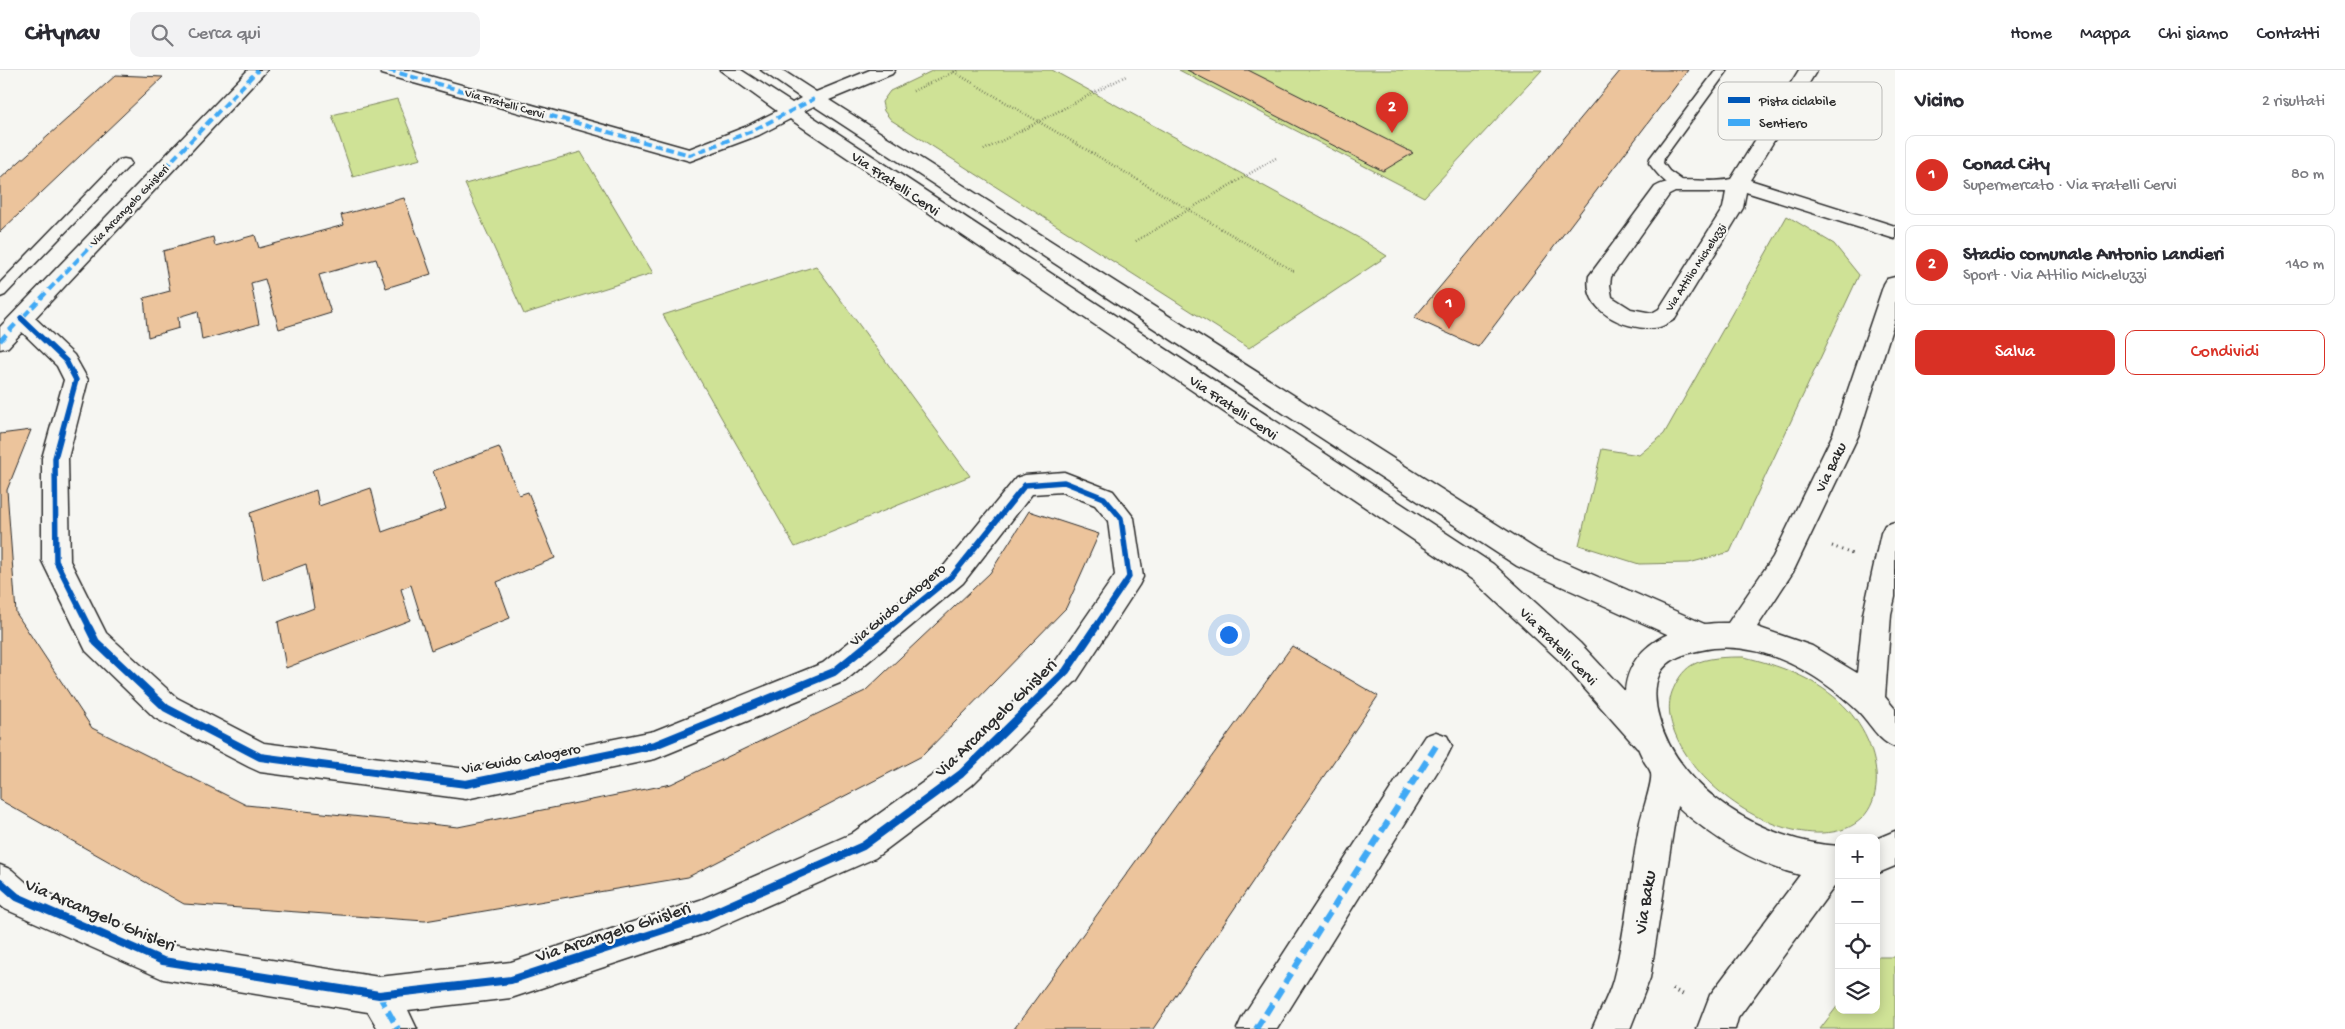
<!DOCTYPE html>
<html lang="it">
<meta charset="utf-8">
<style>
body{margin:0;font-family:"Gochi Hand",sans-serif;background:#f2f2f3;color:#2b2b33}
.controls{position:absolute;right:15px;bottom:15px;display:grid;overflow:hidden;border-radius:10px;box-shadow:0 2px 12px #0003}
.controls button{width:45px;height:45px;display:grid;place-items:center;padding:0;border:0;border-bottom:1px solid #e1e1e2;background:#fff;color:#2b2b33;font:25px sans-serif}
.you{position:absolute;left:1228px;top:564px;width:18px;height:18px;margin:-12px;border:4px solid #fff;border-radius:50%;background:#1a73e8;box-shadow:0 0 0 8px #1a73e833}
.badge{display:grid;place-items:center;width:32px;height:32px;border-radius:50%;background:#d93025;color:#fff;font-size:16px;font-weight:700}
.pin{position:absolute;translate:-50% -41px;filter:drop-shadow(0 1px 2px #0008)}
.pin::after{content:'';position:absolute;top:26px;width:18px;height:15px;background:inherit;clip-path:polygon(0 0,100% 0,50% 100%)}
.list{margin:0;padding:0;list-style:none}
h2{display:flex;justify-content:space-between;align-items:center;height:65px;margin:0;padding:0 20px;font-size:21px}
h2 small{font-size:16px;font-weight:400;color:#7c7c81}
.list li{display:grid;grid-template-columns:32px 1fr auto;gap:15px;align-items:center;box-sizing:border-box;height:80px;margin:0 10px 10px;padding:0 10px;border:1px solid #e1e1e2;border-radius:10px}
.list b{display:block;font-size:19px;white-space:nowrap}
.list p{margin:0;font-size:16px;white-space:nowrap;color:#7c7c81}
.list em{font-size:16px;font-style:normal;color:#7c7c81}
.actions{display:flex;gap:10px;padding:15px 20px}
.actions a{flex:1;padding:11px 0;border:1px solid #d93025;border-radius:10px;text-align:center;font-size:18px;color:#d93025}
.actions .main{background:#d93025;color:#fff}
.icon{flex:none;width:28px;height:28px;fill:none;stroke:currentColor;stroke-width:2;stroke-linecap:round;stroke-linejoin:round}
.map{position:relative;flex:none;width:1895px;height:959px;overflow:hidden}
header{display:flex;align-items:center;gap:30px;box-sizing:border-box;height:70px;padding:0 25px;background:#fff;border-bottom:1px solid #e1e1e2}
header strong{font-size:24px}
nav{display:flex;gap:28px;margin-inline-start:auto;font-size:18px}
.search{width:350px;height:45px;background:#f2f2f3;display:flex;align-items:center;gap:12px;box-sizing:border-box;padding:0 18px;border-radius:10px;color:#7c7c81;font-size:19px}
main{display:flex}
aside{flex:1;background:#fff}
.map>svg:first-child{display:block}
.green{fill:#cfe296;stroke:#7d8660}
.building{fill:#ecc49c;stroke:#2b2b2b}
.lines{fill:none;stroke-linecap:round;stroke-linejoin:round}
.lane-casing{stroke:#2b2b2b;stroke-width:3}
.street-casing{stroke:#2b2b2b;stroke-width:3}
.secondary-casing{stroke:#2b2b2b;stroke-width:3}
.path-far2{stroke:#2b2b2b;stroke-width:2.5;stroke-dasharray:0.5 2.5;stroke-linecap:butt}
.path-far1{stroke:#2b2b2b;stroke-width:3;stroke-dasharray:1 4;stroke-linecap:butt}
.path{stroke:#2b2b2b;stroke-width:4;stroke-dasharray:1 4.5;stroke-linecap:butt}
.lane{fill:#f6f6f2;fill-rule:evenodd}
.street{fill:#f6f6f2;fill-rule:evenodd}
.secondary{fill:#f6f6f2;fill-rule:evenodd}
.quiet-far2{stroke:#3fa9f5;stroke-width:4;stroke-dasharray:8 4;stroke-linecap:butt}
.quiet-far1{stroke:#3fa9f5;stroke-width:4.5;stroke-dasharray:9 4.5;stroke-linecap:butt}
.quiet{stroke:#3fa9f5;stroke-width:6;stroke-dasharray:12 6;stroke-linecap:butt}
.cycleway-far1-casing{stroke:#f6f6f2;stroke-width:9}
.cycleway-casing{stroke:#f6f6f2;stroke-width:11}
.cycleway-far1{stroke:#0057b8;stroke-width:5.5}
.cycleway{stroke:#0057b8;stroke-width:8}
.labels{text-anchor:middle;stroke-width:4.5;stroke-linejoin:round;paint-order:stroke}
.far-street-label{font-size:12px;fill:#2b2b2b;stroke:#f6f6f2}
.street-label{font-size:15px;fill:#2b2b2b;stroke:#f6f6f2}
.near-street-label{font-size:18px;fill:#2b2b2b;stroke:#f6f6f2}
.key{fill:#f6f6f2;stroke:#b9b9b6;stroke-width:1}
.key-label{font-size:14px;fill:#2b2b2b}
</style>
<header>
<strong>Citynav</strong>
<div class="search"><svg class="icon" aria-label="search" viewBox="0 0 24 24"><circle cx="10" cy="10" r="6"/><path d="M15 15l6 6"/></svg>Cerca qui</div>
<nav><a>Home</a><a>Mappa</a><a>Chi siamo</a><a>Contatti</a></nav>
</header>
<main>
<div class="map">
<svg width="1895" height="959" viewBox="0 0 1895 959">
<rect width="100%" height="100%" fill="#f6f6f2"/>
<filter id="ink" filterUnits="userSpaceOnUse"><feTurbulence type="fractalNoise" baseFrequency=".02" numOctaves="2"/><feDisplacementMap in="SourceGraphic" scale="10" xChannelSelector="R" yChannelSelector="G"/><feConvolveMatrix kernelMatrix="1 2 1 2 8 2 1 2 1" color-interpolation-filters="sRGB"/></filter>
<g filter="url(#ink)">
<path class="green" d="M934 0H1052L1359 168 1387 186 1249 278 891 50 884 41 882 32 890 21Z
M1179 0H1542L1424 127Z
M397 29 421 89 353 107 332 45Z
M581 82 653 203 524 244 465 114Z
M1787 146 1834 174 1859 205 1730 482 1689 493 1639 494 1579 475 1602 379 1639 385 1664 364Z
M816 196 970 406 795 477 663 245Z
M1744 587C1778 595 1812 607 1839 631 1888 675 1895 761 1822 763 1768 765 1703 720 1679 672 1671 656 1666 639 1672 622 1676 612 1682 601 1692 595 1707 587 1727 587 1744 587Z
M1876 887H1895V959H1820L1839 934V940H1876Z"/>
<path class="building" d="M1187 0H1248L1413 83 1383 101Z
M1621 0H1688L1478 277 1414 248Z
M116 5 163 7 0 162V109Z
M404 128 431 204 386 218 376 189 319 205 331 243 279 259 265 209 251 213 259 254 202 270 198 241 178 247 179 258 148 267 144 228 170 221 163 181 213 167 215 176 255 165 259 178 344 155 341 145Z
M31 360 7 420 16 543 92 658 246 735 458 757 671 714 865 621 990 503 1029 441 1099 464 1066 538 922 686 688 807 425 851 184 834 0 730V364Z
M499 377 519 425 528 422 555 488 497 512 510 548 431 580 411 515 401 519 410 550 286 598 278 552 314 538 306 494 263 510 250 443 316 420 319 436 371 418 382 462 446 439 433 401Z
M1292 576 1378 626 1153 959H1014Z"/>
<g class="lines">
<defs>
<path id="lane" d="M1716 0H1728L1664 88 1663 93 1669 101 1690 116 1688 119C1672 123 1657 104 1649 93L1650 88Z
M124 89 129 90 131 93 129 96 5 225 0 227V213L119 90Z"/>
<path id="street" d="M248 0H267L35 248 74 285 88 310 68 388 70 491 106 563 177 628 264 673 466 699 654 661 823 593 943 497 1016 408 1025 405 1064 402 1113 421 1134 448 1143 507 1139 515 1077 610 972 715 875 788 703 864 511 928 408 940 417 959H378L368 942 163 909 5 839 0 835V795L12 800 29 815 164 873 379 907 511 892 700 830 851 764 950 693 1055 592 1115 505 1108 451 1095 435 1062 422 1032 424 963 513 845 611 655 689 466 729 260 702 249 697 155 648 86 581 42 491V388L64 310 57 296 22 262 8 277 0 279V257Z
M379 0H408L689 79 745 57 777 41 720 0H741L792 33 801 28 761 0H782L816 22 870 0H895L892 4 829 30 1537 480 1709 556 1714 565 1709 574 1699 577 1689 574 1517 496 814 36 804 41 1493 494 1580 573 1659 658 1664 668 1659 678 1648 682 1637 678 1560 591 1473 510 790 49 759 65 690 91 382 4Z
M1799 0H1817L1750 110 1895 156V169L1746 122 1743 138 1675 249C1668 253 1661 258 1653 258 1623 259 1583 241 1589 206L1655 117C1678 104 1705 115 1731 109ZM1675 122H1726L1723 138 1659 239 1652 243 1631 239 1612 227 1610 215 1611 207 1669 125Z
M1436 662 1447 666 1452 676 1447 686 1277 959H1237L1243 946 1425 666Z"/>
<path id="secondary" d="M1895 207V249L1859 364 1793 502 1757 557 1812 576 1857 603 1863 544 1881 463 1885 455 1895 452V527L1891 544 1885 627 1895 639V677C1878 671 1871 654 1858 641 1818 603 1759 568 1702 580 1686 583 1669 588 1660 603 1653 616 1655 635 1659 648 1678 721 1767 773 1839 776V810L1738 948 1735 959H1697L1710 925 1800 805C1755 794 1711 767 1677 736L1650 908 1630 959H1592C1599 942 1610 924 1614 906 1627 856 1630 803 1640 752 1642 743 1653 711 1651 704 1651 700 1646 695 1644 691 1637 677 1632 663 1628 648 1611 582 1670 551 1728 553L1773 487 1833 364 1884 214 1887 209Z
M1895 761V796L1876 804V769Z"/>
</defs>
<use href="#lane" class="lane-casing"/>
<use href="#street" class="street-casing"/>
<use href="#secondary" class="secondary-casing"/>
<path class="path-far2" d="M954 2 1295 202
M913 21 958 0
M984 80 1126 6
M1136 171 1276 88"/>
<path class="path-far1" d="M1832 476 1852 484"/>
<path class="path" d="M1672 919 1684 925"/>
<use href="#lane" class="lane"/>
<use href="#street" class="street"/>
<use href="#secondary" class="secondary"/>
<path class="quiet-far2" d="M388 0 690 85 752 61 814 29
M24 246 258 0"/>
<path class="quiet-far1" d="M0 271 25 244"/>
<path class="quiet" d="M379 925 398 959
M1256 959 1436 676"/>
<defs>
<path id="cycleway-far1" d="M21 248 66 291 76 310 55 388 56 491 90 559
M887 559 953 505 1025 415 1064 412 1104 428 1121 448 1129 507 1094 559"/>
<path id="cycleway" d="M89 558 96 572 166 638 260 687 466 714 655 675 834 602 888 558
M0 812 17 827 163 891 379 925 511 910 703 847 863 776 961 704 1066 601 1095 558"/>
</defs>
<use href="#cycleway-far1" class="cycleway-far1-casing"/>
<use href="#cycleway" class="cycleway-casing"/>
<use href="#cycleway-far1" class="cycleway-far1"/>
<use href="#cycleway" class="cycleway"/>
</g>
</g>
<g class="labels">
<g class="far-street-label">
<text transform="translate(505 33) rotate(16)" y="4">Via Fratelli Cervi</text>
<text transform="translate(129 135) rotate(-46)" y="4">Via Arcangelo Ghisleri</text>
<text transform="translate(1695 197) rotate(-57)" y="4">Via Attilio Micheluzzi</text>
</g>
<g class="street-label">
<text transform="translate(896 113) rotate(34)" y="5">Via Fratelli Cervi</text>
<text transform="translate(1234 337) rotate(34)" y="5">Via Fratelli Cervi</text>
<text transform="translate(1830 397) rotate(-64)" y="5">Via Baku</text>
<text transform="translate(897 534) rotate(-40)" y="5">Via Guido Calogero</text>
<text transform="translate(1559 576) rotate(45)" y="5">Via Fratelli Cervi</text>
<text transform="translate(521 688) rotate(-10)" y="5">Via Guido Calogero</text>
</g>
<g class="near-street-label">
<text transform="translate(995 647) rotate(-44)" y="6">Via Arcangelo Ghisleri</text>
<text transform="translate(1644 832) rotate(-81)" y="6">Via Baku</text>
<text transform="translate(101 844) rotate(23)" y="6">Via Arcangelo Ghisleri</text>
<text transform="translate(613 861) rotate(-18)" y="6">Via Arcangelo Ghisleri</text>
</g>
</g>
<rect x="1718" y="12" width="164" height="58" rx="8" class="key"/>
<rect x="1728" y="27" width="22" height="6" fill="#0057b8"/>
<rect x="1728" y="49" width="22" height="7" fill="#3fa9f5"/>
<g class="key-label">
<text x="1759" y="35">Pista ciclabile</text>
<text x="1759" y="57">Sentiero</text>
</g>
</svg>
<div class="controls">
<button>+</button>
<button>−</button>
<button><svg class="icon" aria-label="locate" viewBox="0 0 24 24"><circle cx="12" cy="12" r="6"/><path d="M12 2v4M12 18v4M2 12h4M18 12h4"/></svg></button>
<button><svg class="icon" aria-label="layers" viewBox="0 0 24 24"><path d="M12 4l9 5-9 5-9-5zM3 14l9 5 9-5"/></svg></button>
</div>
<div class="you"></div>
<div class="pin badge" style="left:1449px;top:259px">1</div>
<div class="pin badge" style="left:1392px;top:63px">2</div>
</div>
<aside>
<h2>Vicino<small>2 risultati</small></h2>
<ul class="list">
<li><span class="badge">1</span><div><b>Conad City</b><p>Supermercato · Via Fratelli Cervi</p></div><em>80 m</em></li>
<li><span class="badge">2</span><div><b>Stadio comunale Antonio Landieri</b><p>Sport · Via Attilio Micheluzzi</p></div><em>140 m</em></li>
</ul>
<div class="actions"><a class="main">Salva</a><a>Condividi</a></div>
</aside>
</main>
